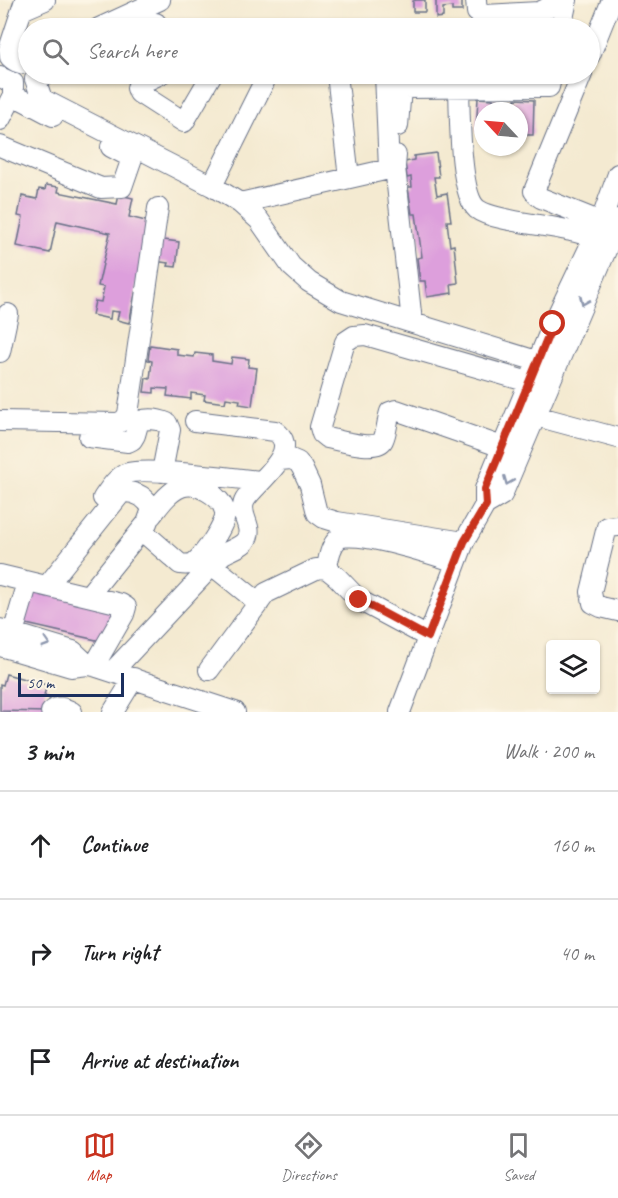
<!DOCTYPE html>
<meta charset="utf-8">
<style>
body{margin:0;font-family:Caveat,sans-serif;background:#f6f6f6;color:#202124}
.controls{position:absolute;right:18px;bottom:18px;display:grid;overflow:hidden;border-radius:6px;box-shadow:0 2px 4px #0004}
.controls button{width:54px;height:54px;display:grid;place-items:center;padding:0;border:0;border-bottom:2px solid #e0e0e0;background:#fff;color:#202124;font:30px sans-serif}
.compass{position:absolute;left:474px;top:102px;width:54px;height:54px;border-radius:50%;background:#fff;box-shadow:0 2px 4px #0004;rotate:296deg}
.scale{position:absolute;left:18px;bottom:15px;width:106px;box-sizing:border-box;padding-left:6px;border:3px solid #1b2f5e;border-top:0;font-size:16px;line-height:21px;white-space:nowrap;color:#1b2f5e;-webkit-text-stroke:4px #fcf5e5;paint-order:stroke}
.stop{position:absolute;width:18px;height:18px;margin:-14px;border:4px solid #c8321e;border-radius:50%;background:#fff}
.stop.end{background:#c8321e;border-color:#fff;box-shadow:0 2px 6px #0008}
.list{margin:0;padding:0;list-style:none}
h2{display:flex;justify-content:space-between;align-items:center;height:78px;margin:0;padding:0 24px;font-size:26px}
h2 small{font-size:20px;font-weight:400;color:#757577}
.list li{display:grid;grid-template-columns:39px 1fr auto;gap:18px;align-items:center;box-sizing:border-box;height:108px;padding:0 24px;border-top:2px solid #e0e0e0}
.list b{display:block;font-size:22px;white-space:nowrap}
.list em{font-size:20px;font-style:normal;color:#757577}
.icon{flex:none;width:33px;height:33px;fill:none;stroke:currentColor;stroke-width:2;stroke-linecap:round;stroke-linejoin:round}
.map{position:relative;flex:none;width:618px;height:712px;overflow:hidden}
.search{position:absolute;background:#fff;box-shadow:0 2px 4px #0004;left:18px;right:18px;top:18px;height:66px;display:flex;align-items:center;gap:15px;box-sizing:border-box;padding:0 21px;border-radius:33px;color:#757577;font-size:22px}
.sheet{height:402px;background:#fff}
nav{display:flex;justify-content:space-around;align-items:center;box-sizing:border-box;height:84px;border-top:2px solid #e0e0e0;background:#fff;font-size:16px;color:#757577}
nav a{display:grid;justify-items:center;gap:3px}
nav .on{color:#c8321e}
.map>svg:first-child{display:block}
.building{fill:#dd9fdc}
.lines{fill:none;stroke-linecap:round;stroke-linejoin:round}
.minor-casing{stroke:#677086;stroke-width:22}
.minor{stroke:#fff;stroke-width:20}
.oneway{stroke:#8d97ae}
.route{stroke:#c8321e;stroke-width:8}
</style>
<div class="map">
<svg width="618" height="712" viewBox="0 0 618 712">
<rect width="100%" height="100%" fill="#fcf5e5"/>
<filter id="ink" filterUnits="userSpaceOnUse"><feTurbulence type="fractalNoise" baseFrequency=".0167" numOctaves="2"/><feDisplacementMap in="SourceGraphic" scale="12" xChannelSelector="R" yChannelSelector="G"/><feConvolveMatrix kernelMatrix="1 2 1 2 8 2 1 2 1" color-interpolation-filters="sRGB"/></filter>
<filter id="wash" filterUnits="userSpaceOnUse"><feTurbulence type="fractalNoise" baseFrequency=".008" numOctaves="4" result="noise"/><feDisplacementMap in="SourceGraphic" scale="24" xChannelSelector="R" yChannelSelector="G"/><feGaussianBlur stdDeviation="1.35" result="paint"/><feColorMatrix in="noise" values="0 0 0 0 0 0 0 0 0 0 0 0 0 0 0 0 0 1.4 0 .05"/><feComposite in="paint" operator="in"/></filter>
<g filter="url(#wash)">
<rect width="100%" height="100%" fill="#f4ead1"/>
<g id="blocks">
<path class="building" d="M416 0H425V12H413V1Z
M436 0H462V11H452V7L443 8V17L436 18Z
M478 98 493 99V100L515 101V99L534 100 533 135H519V111H483V134L476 133Z
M436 153 439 177H434L437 195 447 193 451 221H447L450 246 454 245 458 283 451 284 452 293 427 297 425 281H420L417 258 422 257 416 214H412L408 187H412L411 177 407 178 405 162 414 160V156Z
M46 185 59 187 58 192 117 204 119 195 133 198 129 217 150 222 129 323 117 320 119 312 111 311 110 319 92 315 95 301 101 302 104 287 98 286 110 233 57 221 50 253 17 246 23 217 18 216 22 196 37 199 39 189 45 190Z
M156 239 179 242 176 267 168 266 169 263 154 261Z
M150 345 177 349V355L194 357 195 353 212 355V361L231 364 232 357 249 359 248 367 257 368 252 406 239 404 240 400 226 398 225 403 204 400 205 395 191 393V399L167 396 168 389 154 388V393L144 392 146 378 150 379 152 361 148 360Z
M31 589 113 609 105 642 22 623Z
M6 674 47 685 44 695 50 697 46 712 0 711V684L3 685Z"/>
</g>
</g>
<g filter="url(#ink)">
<use href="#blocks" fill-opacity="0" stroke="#677086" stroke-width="1.5"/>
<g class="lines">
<defs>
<path id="minor" d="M25 0 9 49 10 57C15 62 22 65 28 62
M476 0 477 12 485 15 539 12 550 7 552 0
M22 10 45 0
M99 28 160 0
M145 28 156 23 159 28
M561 28 567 0
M590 55 612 0
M48 74 35 79 42 99 212 186 240 203 259 220 291 266 309 282 341 301 556 367
M161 74 139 84 137 88 139 93 184 122 212 74
M337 74 349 178
M402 74 401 88 549 87 552 74
M582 74 534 191 537 195 541 198 601 222
M0 77 13 83V95L0 120
M459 88C460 113 459 194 477 209 492 221 550 225 571 231 578 232 586 235 593 238
M13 95 53 116
M398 126 401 88
M0 146 101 188 122 187 132 158 111 147
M396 155 395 167 412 322
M212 186 268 74
M240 203 389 169 385 74
M618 219 610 237 618 240
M597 232 618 174
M0 352 8 314
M536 416 618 438
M0 421 118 423 124 420 128 414 158 208
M89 437 128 442 132 440 135 435 139 421C149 418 158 419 167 423L170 430 162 472
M502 447 396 410 390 412C387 421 387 432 383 440 377 452 338 440 327 438L322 434 320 427 345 342 354 336 365 335 529 382
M280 460 291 459 298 462 302 468 310 485 317 513 324 518 337 522 464 542
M103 498C109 490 115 479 125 474 139 466 239 479 261 481
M485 505V489L553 324 592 242
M618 526 607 527 591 592 593 603 601 607 618 611
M141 530 180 564C185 565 189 565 194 563 203 556 227 524 225 512 222 496 196 481 181 487 168 492 159 506 151 516
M212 565 259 603
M327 569C328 560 330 546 338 539 353 528 437 556 456 562
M0 575 121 604 126 607 124 614 94 666
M47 586 122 492C136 491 146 497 152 509L147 523 88 596
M0 629 73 651 88 665
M13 633 28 582
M0 646 71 667 88 665 94 666 235 712
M209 670 266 593 316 569 322 568 327 569 337 577 359 600 428 637
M112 672 222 555C229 550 242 547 246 540 255 527 237 514 245 500 255 483 304 451 275 431L195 421
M51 712C58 705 65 708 72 712
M113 712 134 678
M400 712 464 542 485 505 502 495 607 248"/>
</defs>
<use href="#minor" class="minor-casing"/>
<use href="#minor" class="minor"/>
</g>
<defs><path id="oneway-chevron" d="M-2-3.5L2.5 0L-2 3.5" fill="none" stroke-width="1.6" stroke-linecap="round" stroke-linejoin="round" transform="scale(1.5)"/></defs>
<g class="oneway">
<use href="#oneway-chevron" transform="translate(584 301) rotate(113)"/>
<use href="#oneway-chevron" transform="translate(508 481) rotate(112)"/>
<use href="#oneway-chevron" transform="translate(46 643) rotate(17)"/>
</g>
</g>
<g class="lines" filter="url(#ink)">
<path class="route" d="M359 600 428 637 464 542 486 505 485 489 553 324"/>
</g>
</svg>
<div class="controls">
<button><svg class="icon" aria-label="layers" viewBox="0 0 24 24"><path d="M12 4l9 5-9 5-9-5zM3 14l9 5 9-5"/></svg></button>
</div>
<svg class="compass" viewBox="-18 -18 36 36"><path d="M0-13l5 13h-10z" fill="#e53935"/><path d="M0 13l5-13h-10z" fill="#757577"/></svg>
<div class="scale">50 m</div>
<div class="stop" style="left:553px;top:324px"></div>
<div class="stop end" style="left:359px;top:600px"></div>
<div class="search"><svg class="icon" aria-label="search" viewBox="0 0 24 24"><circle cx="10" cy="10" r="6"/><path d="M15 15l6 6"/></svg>Search here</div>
</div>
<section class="sheet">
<h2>3 min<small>Walk · 200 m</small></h2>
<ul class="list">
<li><svg class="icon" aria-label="ahead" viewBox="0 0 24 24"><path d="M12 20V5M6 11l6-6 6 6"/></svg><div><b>Continue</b></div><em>160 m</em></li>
<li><svg class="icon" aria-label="right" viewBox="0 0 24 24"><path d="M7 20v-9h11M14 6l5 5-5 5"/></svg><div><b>Turn right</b></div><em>40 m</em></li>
<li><svg class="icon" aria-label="arrive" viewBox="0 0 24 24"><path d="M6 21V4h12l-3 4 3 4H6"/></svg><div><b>Arrive at destination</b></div></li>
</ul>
</section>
<nav>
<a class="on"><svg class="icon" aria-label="map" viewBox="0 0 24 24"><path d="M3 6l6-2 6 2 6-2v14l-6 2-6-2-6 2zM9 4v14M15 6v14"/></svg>Map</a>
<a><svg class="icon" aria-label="directions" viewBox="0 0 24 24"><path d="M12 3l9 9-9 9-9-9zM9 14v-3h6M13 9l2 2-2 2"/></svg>Directions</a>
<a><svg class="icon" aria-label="saved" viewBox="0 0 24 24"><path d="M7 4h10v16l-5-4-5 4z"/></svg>Saved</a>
</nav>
